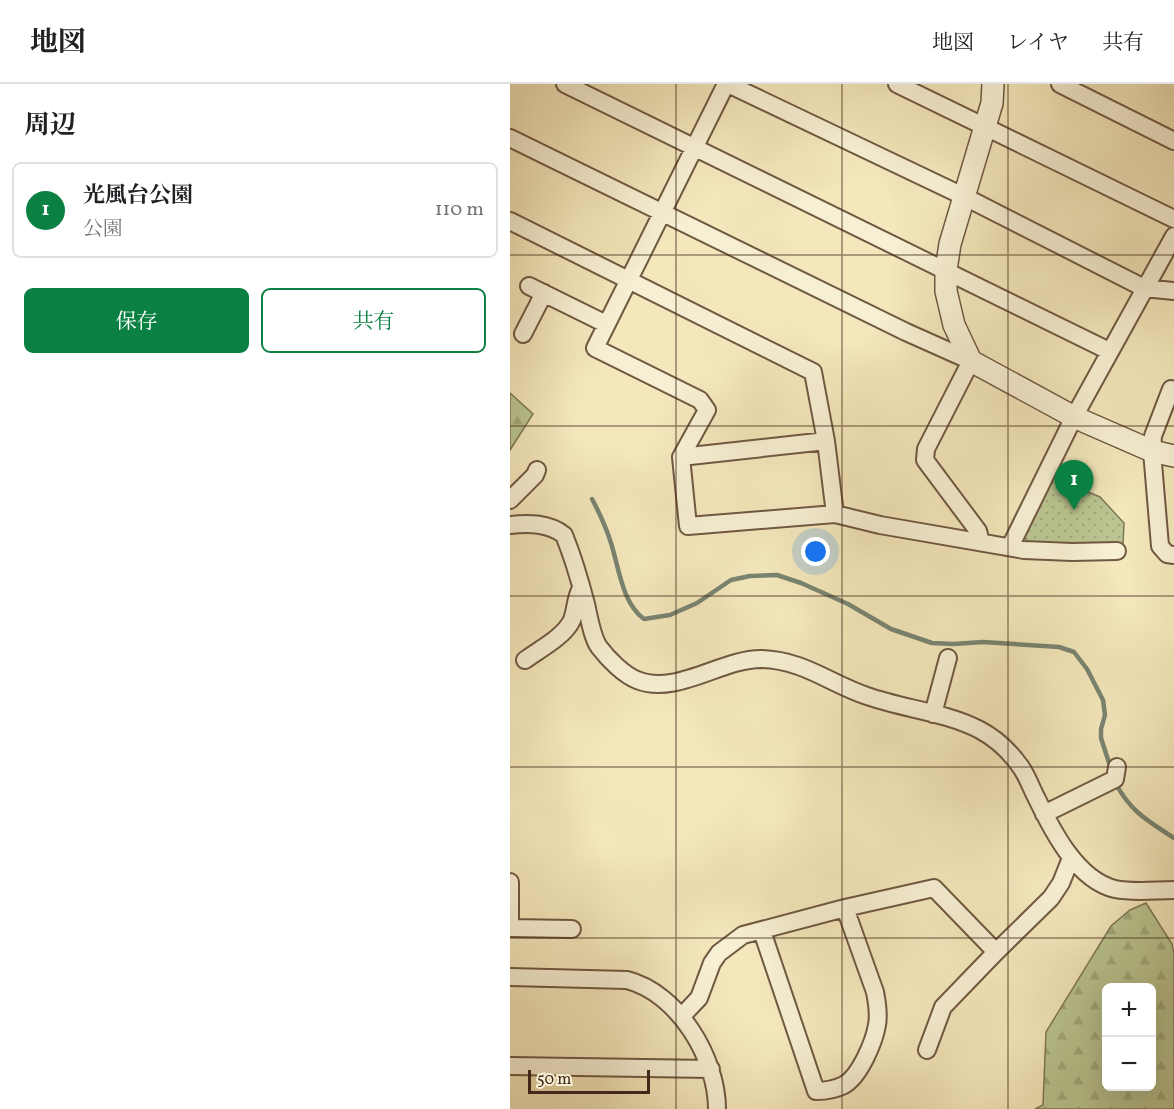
<!DOCTYPE html>
<html lang="ja">
<meta charset="utf-8">
<style>
body{margin:0;font-family:Vollkorn,"Noto Serif JP",serif;background:#f6f6f6;color:#202124}
.controls{position:absolute;right:18px;bottom:18px;display:grid;overflow:hidden;border-radius:9px;box-shadow:0 6px 24px #0002}
.controls button{width:54px;height:54px;display:grid;place-items:center;padding:0;border:0;border-bottom:2px solid #e0e0e0;background:#fff;color:#202124;font:30px sans-serif}
.scale{position:absolute;left:18px;bottom:15px;width:122px;box-sizing:border-box;padding-left:6px;border:3px solid #44291a;border-top:0;font-size:16px;line-height:21px;white-space:nowrap;color:#44291a;-webkit-text-stroke:4px #f7efd3;paint-order:stroke}
.you{position:absolute;left:306px;top:468px;width:21px;height:21px;margin:-15px;border:4px solid #fff;border-radius:50%;background:#1a73e8;box-shadow:0 0 0 9px #1a73e833}
.badge{display:grid;place-items:center;width:39px;height:39px;border-radius:50%;background:#0b8043;color:#fff;font-size:20px;font-weight:700}
.pin{position:absolute;translate:-50% -50px;filter:drop-shadow(0 2px 3px #0008)}
.pin::after{content:'';position:absolute;top:32px;width:21px;height:18px;background:inherit;clip-path:polygon(0 0,100% 0,50% 100%)}
.list{margin:0;padding:0;list-style:none}
h2{display:flex;justify-content:space-between;align-items:center;height:78px;margin:0;padding:0 24px;font-size:26px}
h2 small{font-size:20px;font-weight:400;color:#757577}
.list li{display:grid;grid-template-columns:39px 1fr auto;gap:18px;align-items:center;box-sizing:border-box;height:96px;margin:0 12px 12px;padding:0 12px;border:2px solid #e0e0e0;border-radius:9px}
.list b{display:block;font-size:22px;white-space:nowrap}
.list p{margin:0;font-size:20px;white-space:nowrap;color:#757577}
.list em{font-size:20px;font-style:normal;color:#757577}
.actions{display:flex;gap:12px;padding:18px 24px}
.actions a{flex:1;padding:14px 0;border:2px solid #0b8043;border-radius:9px;text-align:center;font-size:21px;color:#0b8043}
.actions .main{background:#0b8043;color:#fff}
.map{position:relative;flex:none;width:664px;height:1025px;overflow:hidden}
header{display:flex;align-items:center;gap:36px;box-sizing:border-box;height:84px;padding:0 30px;background:#fff;border-bottom:2px solid #e0e0e0}
header strong{font-size:28px}
nav{display:flex;gap:33px;margin-inline-start:auto;font-size:21px}
main{display:flex}
aside{flex:1;background:#fff}
.map>svg:first-child{display:block}
.forest{fill:url(#forest-firs);stroke:#7f7756;stroke-width:1.5;fill-rule:evenodd}
.park{fill:url(#park-dots);stroke:#7f7756;stroke-width:1.5}
.lines{fill:none;stroke-linecap:round;stroke-linejoin:round}
.stream{stroke:#798471;stroke-width:4.5}
.minor-casing{stroke:#705842;stroke-width:20}
.tertiary-casing{stroke:#705842;stroke-width:24}
.minor{stroke:#f7efd3;stroke-width:16}
.tertiary{stroke:#f7efd3;stroke-width:21}
.grid{fill:none;stroke:#44291a;stroke-width:1.5;stroke-opacity:0.55}
</style>
<header>
<strong>地図</strong>
<nav><a>地図</a><a>レイヤ</a><a>共有</a></nav>
</header>
<main>
<aside>
<h2>周辺<small></small></h2>
<ul class="list">
<li><span class="badge">1</span><div><b>光風台公園</b><p>公園</p></div><em>110 m</em></li>
</ul>
<div class="actions"><a class="main">保存</a><a>共有</a></div>
</aside>
<div class="map">
<svg width="664" height="1025" viewBox="0 0 664 1025">
<defs>
<pattern id="forest-firs" width="22" height="20" patternUnits="userSpaceOnUse" patternTransform="scale(1.5)"><rect width="22" height="20" fill="#bac591"/><path d="M5 1l3.5 6h-7zM16 11l3.5 6h-7z" fill="#a1a97c"/></pattern>
<pattern id="park-dots" width="8" height="8" patternUnits="userSpaceOnUse" patternTransform="scale(1.5)"><rect width="8" height="8" fill="#bac591"/><path d="M2 2h.1M6 6h.1" fill="none" stroke="#a1a97c" stroke-width="1.8" stroke-linecap="round"/></pattern>
</defs>
<rect width="100%" height="100%" fill="#f3e7bb"/>
<filter id="stains"><feTurbulence type="fractalNoise" baseFrequency=".00333" numOctaves="4"/><feColorMatrix values="0 0 0 0 .2 0 0 0 0 .09 0 0 0 0 .02 0 0 0 .5 -.17"/></filter>
<radialGradient id="worn" r=".72"><stop offset=".6" stop-color="#630" stop-opacity="0"/><stop offset="1" stop-color="#630" stop-opacity=".3"/></radialGradient>
<path class="forest" d="M0 309 23 330 0 366Z
M636 819 662 860 664 870V1025H525L533 1021 536 948 601 842 620 826ZM596 904H642V1002H596Z"/>
<path class="park" d="M544 394 590 413 614 439 613 461H519L514 451Z"/>
<g class="lines">
<path class="stream" d="M82 415C90 430 96 443 101 459 109 484 112 519 134 535L160 531 187 519 221 496 240 492 267 491 291 499 338 520 381 545 422 559 444 560 473 558 549 563 564 568 577 585 593 616 595 631 591 645V654L601 685
M606 700C621 728 638 737 664 754"/>
<defs>
<path id="minor" d="M55 0 599 267
M216 0 85 264 190 316 197 326 171 373 178 442 325 430 370 441 514 466 562 468 607 467
M218 0 453 112 634 204 664 207
M387 0 664 135
M550 0 664 57
M0 54 396 248 461 277 416 365 415 376 468 447 471 458
M0 137 303 288 316 357 325 430
M19 202 96 240
M13 250 34 209
M664 306 661 305 643 352 642 367 650 462 657 470 664 471
M171 373 316 357
M0 416 25 391 27 386
M0 441C19 439 39 439 54 451 63 473 70 497 76 520 79 533 82 553 89 563 98 575 114 591 127 596 166 612 211 575 251 575 293 576 319 599 357 612 394 625 435 628 470 646 485 654 500 668 510 682 517 691 521 704 527 715 542 746 567 796 605 805 624 809 645 806 664 806
M500 463 564 333 664 152
M15 576C30 565 54 553 62 536 66 525 65 515 71 504
M423 630 438 574
M534 730 605 695 607 683
M0 798V840
M0 844 62 845
M252 847 306 1007C315 1007 326 1005 334 1001 350 992 364 958 367 941 369 930 367 918 365 908L335 824
M0 893 117 896C168 909 207 974 207 1025
M171 933 189 914 202 879 209 869 233 851 335 824 424 804 486 868
M417 966 433 923 486 868 541 814 551 799 561 774
M0 982 201 985"/>
<path id="tertiary" d="M483 0 482 19 440 160 436 186V207L444 241 461 277 564 333 642 367 664 372"/>
</defs>
<use href="#minor" class="minor-casing"/>
<use href="#tertiary" class="tertiary-casing"/>
<use href="#minor" class="minor"/>
<use href="#tertiary" class="tertiary"/>
</g>
<path class="grid" d="M166 0V1025M332 0V1025M498 0V1025M0 171H664M0 342H664M0 512H664M0 683H664M0 854H664"/>
<rect width="100%" height="100%" filter="url(#stains)"/>
<rect width="100%" height="100%" fill="url(#worn)"/>
</svg>
<div class="controls">
<button>+</button>
<button>−</button>
</div>
<div class="scale">50 m</div>
<div class="you"></div>
<div class="pin badge" style="left:564px;top:426px">1</div>
</div>
</main>
